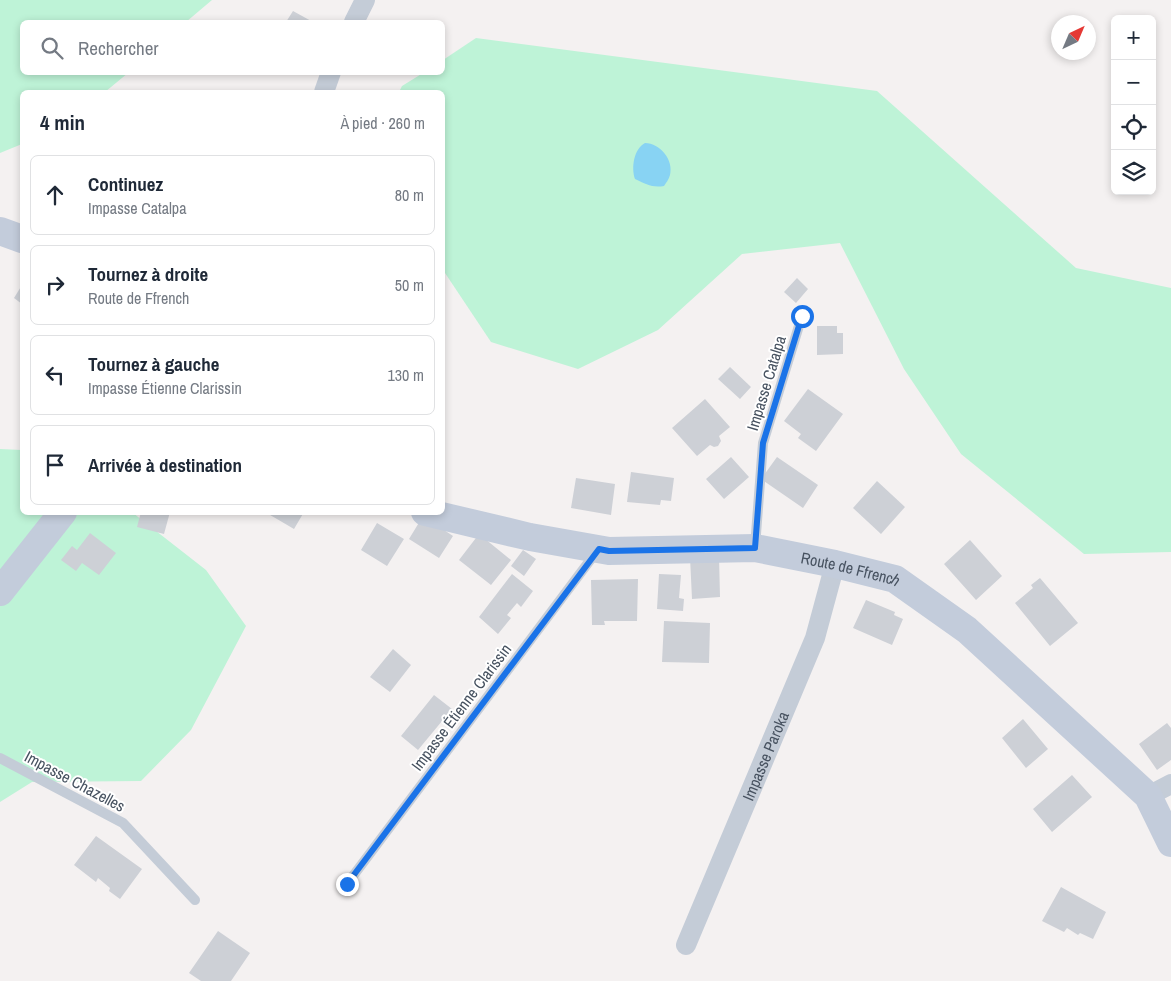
<!DOCTYPE html>
<html lang="fr">
<meta charset="utf-8">
<style>
body{margin:0;font-family:"Archivo Narrow",sans-serif;background:#f2f2f3;color:#1f2937}
.controls{position:absolute;right:15px;top:15px;display:grid;overflow:hidden;border-radius:8px;box-shadow:0 2px 8px #0003}
.controls button{width:45px;height:45px;display:grid;place-items:center;padding:0;border:0;border-bottom:1px solid #e0e1e3;background:#fff;color:#1f2937;font:25px sans-serif}
.compass{position:absolute;left:1051px;top:15px;width:45px;height:45px;border-radius:50%;background:#fff;box-shadow:0 2px 8px #0003;rotate:44deg}
.stop{position:absolute;width:15px;height:15px;margin:-11px;border:4px solid #1a73e8;border-radius:50%;background:#fff}
.stop.end{background:#1a73e8;border-color:#fff;box-shadow:0 1px 5px #0008}
.list{margin:0;padding:0;list-style:none}
h2{display:flex;justify-content:space-between;align-items:center;height:65px;margin:0;padding:0 20px;font-size:21px}
h2 small{font-size:16px;font-weight:400;color:#747a83}
.list li{display:grid;grid-template-columns:32px 1fr auto;gap:15px;align-items:center;box-sizing:border-box;height:80px;margin:0 10px 10px;padding:0 10px;border:1px solid #e0e1e3;border-radius:8px}
.list b{display:block;font-size:19px;white-space:nowrap}
.list p{margin:0;font-size:16px;white-space:nowrap;color:#747a83}
.list em{font-size:16px;font-style:normal;color:#747a83}
.icon{flex:none;width:28px;height:28px;fill:none;stroke:currentColor;stroke-width:2;stroke-linecap:round;stroke-linejoin:round}
.map{position:relative;flex:none;width:1171px;height:981px;overflow:hidden}
.search{position:absolute;background:#fff;box-shadow:0 2px 8px #0003;left:20px;top:20px;width:425px;height:55px;display:flex;align-items:center;gap:12px;box-sizing:border-box;padding:0 18px;border-radius:8px;color:#747a83;font-size:19px}
.panel{position:absolute;background:#fff;box-shadow:0 2px 8px #0003;left:20px;top:90px;width:425px;height:425px;border-radius:8px}
.map>svg:first-child{display:block}
.green{fill:#bef3d7}
.water{fill:#88d3f3}
.building{fill:#cdd0d6}
.lines{fill:none;stroke-linecap:round;stroke-linejoin:round}
.lane{stroke:#c4ccd7;stroke-width:10}
.street{stroke:#c4ccd7;stroke-width:20}
.secondary{stroke:#c3ccdb;stroke-width:28}
.route{stroke:#1a73e8;stroke-width:6}
.labels{text-anchor:middle;stroke-width:4;stroke-linejoin:round;paint-order:stroke}
.street-label{font-size:16px;fill:#475260;stroke:#fff}
</style>
<div class="map">
<svg width="1171" height="981" viewBox="0 0 1171 981">
<rect width="100%" height="100%" fill="#f4f1f1"/>
<path class="green" d="M0 0H212L186 22H22V72L128 73 105 92H22V144L0 153Z
M476 38 877 91 1076 268 1171 288V552L1084 554 961 454 904 369 840 243 742 254 658 330 578 369 491 342 443 270 442 92H399L402 86 423 73 442 72 443 60Z
M0 449 22 450V512L133 513 206 570 246 626 191 730 141 781 32 782 0 802Z"/>
<path class="water" d="M645 143C660 143 674 160 670 175 669 179 666 183 664 186 652 188 646 184 635 179 631 167 634 149 645 143Z"/>
<path class="building" d="M293 11 313 22H286Z
M797 278 808 289 796 303 784 292Z
M22 285V304L14 298Z
M817 326H837V333H843V354L817 355Z
M730 367 751 387 740 399 718 379Z
M808 389 843 414 816 451 798 438 801 434 784 421Z
M705 399 730 427 719 436 721 441 718 446 714 447 710 445 697 456 672 428Z
M731 457 749 477 724 499 706 479Z
M777 457 818 485 803 508 761 479Z
M631 472 674 478 671 501 661 500 660 505 627 502Z
M576 478 615 484 611 515 571 508Z
M877 481 905 507 881 534 853 508Z
M141 512H170L164 534 137 527Z
M265 512H304L294 529Z
M423 516 453 536 439 558 409 539Z
M377 523 404 539 387 566 361 550Z
M90 533 116 553 99 575 82 563 76 571 61 560 72 546 77 550Z
M479 534 511 560 491 585 459 560Z
M970 540 1002 576 976 600 944 564Z
M523 550 536 559 524 576 511 566Z
M719 556 720 597 692 599 690 557Z
M512 574 533 591 521 607 517 603 507 615 511 618 498 634 479 617Z
M659 574 681 575 679 598 684 599 683 611 657 609Z
M1040 578 1078 623 1050 646 1015 603 1033 588 1031 585Z
M638 579 637 621H604L605 625H592L591 580Z
M866 600 895 612 894 615 903 619 892 645 853 628Z
M664 621 710 623 709 663 662 662Z
M393 649 411 665 390 692 370 677Z
M434 695 452 709 418 750 401 736Z
M1023 719 1048 749 1026 768 1002 738Z
M1167 723 1171 728V760L1157 770 1139 744Z
M1072 775 1092 797 1052 832 1033 809Z
M96 836 142 869 120 899 109 891 110 888 98 878 96 882 74 865Z
M1061 887 1106 912 1093 939 1080 933 1078 935 1067 928 1064 932 1042 921Z
M218 931 250 953 231 981H201L189 973Z"/>
<g class="lines">
<path class="lane" d="M755 547 763 443 802 316
M0 758 123 823 195 900
M347 884 597 551"/>
<g class="street">
<path d="M354 22 365 0"/>
<path d="M324 92 331 72"/>
<path d="M1148 796 1171 784"/>
<path id="s1" d="M686 945 815 638 835 564"/>
</g>
<g class="secondary">
<path d="M0 231 22 239"/>
<path id="s2" d="M425 512 530 537 609 551 755 548 835 564 895 579 967 630 1148 796 1171 843"/>
<path d="M0 592 63 512"/>
</g>
</g>
<g class="lines">
<path class="route" d="M347 884 599 549 609 551 755 548 763 443 802 316"/>
</g>
<g class="labels">
<g class="street-label">
<text transform="translate(766 383) rotate(-73)" y="6">Impasse Catalpa</text>
<text dy="6" stroke="none"><textPath href="#s2" startOffset="432">Route de Ffrench</textPath></text>
<text transform="translate(461 707) rotate(-53)" y="6">Impasse Étienne Clarissin</text>
<text dy="6" stroke="none"><textPath href="#s1" startOffset="205">Impasse Paroka</textPath></text>
<text transform="translate(75 781) rotate(28)" y="6">Impasse Chazelles</text>
</g>
</g>
</svg>
<div class="controls">
<button>+</button>
<button>−</button>
<button><svg class="icon" aria-label="locate" viewBox="0 0 24 24"><circle cx="12" cy="12" r="6"/><path d="M12 2v4M12 18v4M2 12h4M18 12h4"/></svg></button>
<button><svg class="icon" aria-label="layers" viewBox="0 0 24 24"><path d="M12 4l9 5-9 5-9-5zM3 14l9 5 9-5"/></svg></button>
</div>
<svg class="compass" viewBox="-18 -18 36 36"><path d="M0-13l5 13h-10z" fill="#e53935"/><path d="M0 13l5-13h-10z" fill="#747a83"/></svg>
<div class="stop" style="left:802px;top:316px"></div>
<div class="stop end" style="left:347px;top:884px"></div>
<div class="search"><svg class="icon" aria-label="search" viewBox="0 0 24 24"><circle cx="10" cy="10" r="6"/><path d="M15 15l6 6"/></svg>Rechercher</div>
<section class="panel">
<h2>4 min<small>À pied · 260 m</small></h2>
<ul class="list">
<li><svg class="icon" aria-label="ahead" viewBox="0 0 24 24"><path d="M12 20V5M6 11l6-6 6 6"/></svg><div><b>Continuez</b><p>Impasse Catalpa</p></div><em>80 m</em></li>
<li><svg class="icon" aria-label="right" viewBox="0 0 24 24"><path d="M7 20v-9h11M14 6l5 5-5 5"/></svg><div><b>Tournez à droite</b><p>Route de Ffrench</p></div><em>50 m</em></li>
<li><svg class="icon" aria-label="left" viewBox="0 0 24 24"><path d="M17 20v-9H6M10 6l-5 5 5 5"/></svg><div><b>Tournez à gauche</b><p>Impasse Étienne Clarissin</p></div><em>130 m</em></li>
<li><svg class="icon" aria-label="arrive" viewBox="0 0 24 24"><path d="M6 21V4h12l-3 4 3 4H6"/></svg><div><b>Arrivée à destination</b></div></li>
</ul>
</section>
</div>
